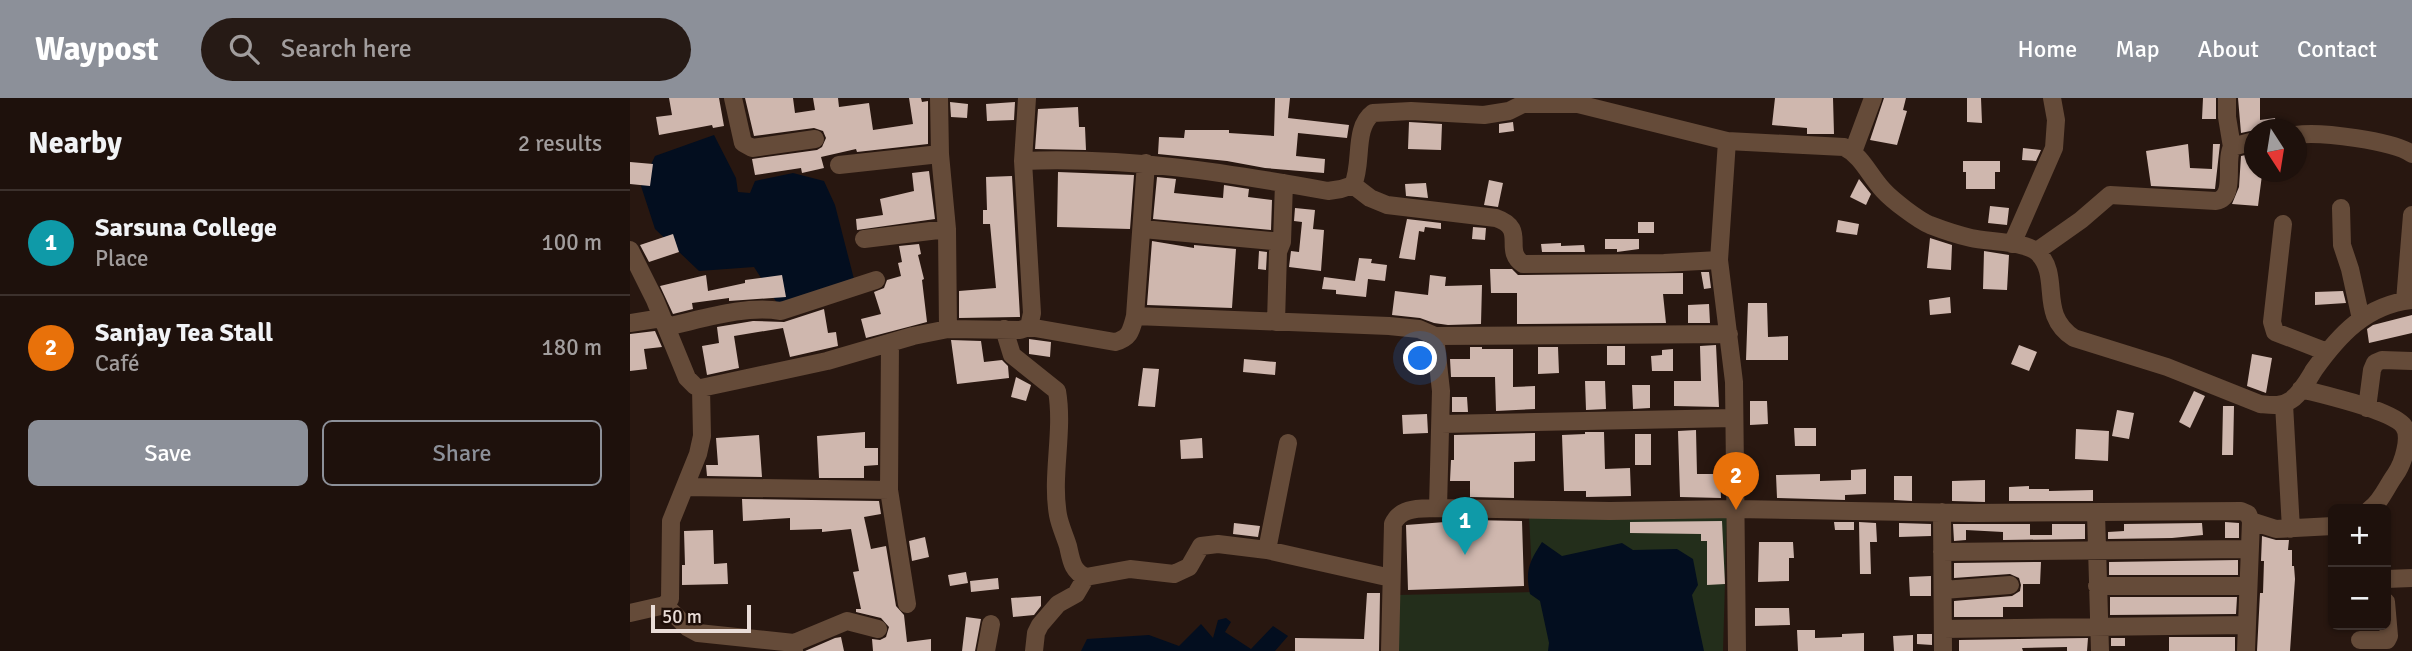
<!DOCTYPE html>
<meta charset="utf-8">
<style>
body{margin:0;font-family:Signika,sans-serif;background:#261a15;color:#f1f3f6}
.controls{position:absolute;right:21px;bottom:21px;display:grid;overflow:hidden;border-radius:10px;box-shadow:0 2px 5px #0004}
.controls button{width:63px;height:63px;display:grid;place-items:center;padding:0;border:0;border-bottom:2px solid #3c312d;background:#1e110c;color:#f1f3f6;font:35px sans-serif}
.compass{position:absolute;left:1614px;top:21px;width:63px;height:63px;border-radius:50%;background:#1e110c;box-shadow:0 2px 5px #0004;rotate:168deg}
.scale{position:absolute;left:21px;bottom:18px;width:100px;box-sizing:border-box;padding-left:7px;border:4px solid #e9dcd7;border-top:0;font-size:19px;line-height:24px;white-space:nowrap;color:#e9dcd7;-webkit-text-stroke:5px #1e0e08;paint-order:stroke}
.you{position:absolute;left:791px;top:261px;width:24px;height:24px;margin:-18px;border:5px solid #fff;border-radius:50%;background:#1a73e8;box-shadow:0 0 0 10px #1a73e833}
.badge{display:grid;place-items:center;width:46px;height:46px;border-radius:50%;background:#8c9099;color:#fff;font-size:23px;font-weight:700}
.pin{position:absolute;translate:-50% -58px;filter:drop-shadow(0 2px 4px #0008)}
.pin::after{content:'';position:absolute;top:37px;width:24px;height:21px;background:inherit;clip-path:polygon(0 0,100% 0,50% 100%)}
.list{margin:0;padding:0;list-style:none}
h2{display:flex;justify-content:space-between;align-items:center;height:91px;margin:0;padding:0 28px;font-size:30px}
h2 small{font-size:23px;font-weight:400;color:#a19d9d}
.list li{display:grid;grid-template-columns:46px 1fr auto;gap:21px;align-items:center;box-sizing:border-box;height:105px;padding:0 28px;border-top:2px solid #3c312d}
.list b{display:block;font-size:26px;white-space:nowrap}
.list p{margin:0;font-size:23px;white-space:nowrap;color:#a19d9d}
.list em{font-size:23px;font-style:normal;color:#a19d9d}
.actions{display:flex;gap:14px;padding:21px 28px}
.actions a{flex:1;padding:16px 0;border:2px solid #8c9099;border-radius:10px;text-align:center;font-size:24px;color:#8c9099}
.actions .main{background:#8c9099;color:#fff}
.icon{flex:none;width:38px;height:38px;fill:none;stroke:currentColor;stroke-width:2;stroke-linecap:round;stroke-linejoin:round}
.map{position:relative;flex:none;width:1782px;height:553px;overflow:hidden}
header{display:flex;align-items:center;gap:42px;box-sizing:border-box;height:98px;padding:0 35px;background:#8c9099;color:#fff}
header strong{font-size:33px}
nav{display:flex;gap:38px;margin-inline-start:auto;font-size:24px}
.search{width:490px;height:63px;background:#261a15;display:flex;align-items:center;gap:18px;box-sizing:border-box;padding:0 24px;border-radius:38px;color:#a19d9d;font-size:26px}
main{display:flex}
aside{flex:1;background:#1e110c}
.map>svg:first-child{display:block}
.green{fill:#232e1b}
.water{fill:#030e1f}
.building{fill:#cfb7ae}
.lines{fill:none;stroke-linecap:round;stroke-linejoin:round}
.minor{stroke:#654b39;stroke-width:18}
</style>
<header>
<strong>Waypost</strong>
<div class="search"><svg class="icon" aria-label="search" viewBox="0 0 24 24"><circle cx="10" cy="10" r="6"/><path d="M15 15l6 6"/></svg>Search here</div>
<nav><a>Home</a><a>Map</a><a>About</a><a>Contact</a></nav>
</header>
<main>
<aside>
<h2>Nearby<small>2 results</small></h2>
<ul class="list">
<li><span class="badge" style="background:#0f9aa8">1</span><div><b>Sarsuna College</b><p>Place</p></div><em>100 m</em></li>
<li><span class="badge" style="background:#e8710a">2</span><div><b>Sanjay Tea Stall</b><p>Café</p></div><em>180 m</em></li>
</ul>
<div class="actions"><a class="main">Save</a><a>Share</a></div>
</aside>
<div class="map">
<svg width="1782" height="553" viewBox="0 0 1782 553">
<rect width="100%" height="100%" fill="#281710"/>
<path class="green" d="M1097 415 1093 553H767L766 497 903 494 899 418Z"/>
<path class="water" d="M84 37 106 80 108 94 120 95 125 83 163 75 194 83 205 107 225 185 149 208 124 169 69 173 25 131 11 88 25 58Z
M912 444 932 458 992 445 1003 452 1047 451 1063 461 1068 487 1062 497 1074 553H918L919 545 910 503 900 496C895 473 899 464 912 444Z
M596 520 601 524 595 534 621 551 643 528 658 538 645 553H451L457 541 519 537 549 548 571 526 583 540 588 522Z"/>
<path class="building" d="M39 0H89L94 28 83 30 82 27 29 37 26 19 42 17Z
M115 0H163L165 15 185 12 183 0H208L209 9 239 5 243 32 283 26 279 0H291L292 4 298 3V46L227 54 226 51 191 59 194 70 172 75 171 70 125 77 122 61 187 52 192 49 196 40 193 33 184 30 124 38Z
M645 0H660L658 20 719 27 717 40 668 35 666 58 695 61 694 75 635 70 597 63 528 56 529 39 554 40 555 32H599V35L644 38Z
M1145 0H1203L1204 36H1177V30L1142 27Z
M1254 0H1276L1273 12 1277 13 1267 47 1240 42Z
M1337 0H1351L1352 25 1337 24Z
M1573 0H1586V21H1572Z
M1608 0H1630V22L1645 20 1647 32H1625L1611 35Z
M320 4 338 6 337 20 321 19Z
M385 4 384 22 357 23 356 6Z
M448 9 449 29H455L456 52 405 51 408 11Z
M779 24 812 26 811 52 778 51Z
M883 24 884 33 869 35V26Z
M1558 46 1560 70 1582 71 1583 46H1590L1585 91 1521 88 1516 53Z
M1393 50 1411 52 1406 63 1392 62Z
M1625 55V74H1629V77H1632L1628 108 1602 106 1609 89 1611 58Z
M1333 63H1370V74H1365V91H1336V74H1333Z
M0 64 23 66 20 88 0 86Z
M299 73 305 121 227 132 226 121 253 117 250 101 284 93 282 75Z
M428 74 504 77 500 131 427 129Z
M382 78 390 219 329 220V193L366 190 360 126H353V112H357L356 79Z
M527 79 546 81 544 95 593 100 594 87 619 91 618 99 642 102 641 132 523 121Z
M1229 81 1241 96 1236 107 1220 99Z
M859 82 873 85 868 109 854 107Z
M796 85 798 100 776 98 775 86Z
M1360 108 1379 110 1377 127 1358 125Z
M665 110 685 112 683 131 694 132 691 173 659 169 661 153 669 154 672 124 664 123Z
M777 121 811 125V131L795 129 794 134 789 133 785 162 769 160Z
M1208 122 1229 126 1227 137 1206 134Z
M1008 124H1024V135H1008Z
M843 129 856 130 855 142 842 141Z
M43 136 49 154 19 164 10 147Z
M1300 140 1322 147 1321 172 1297 170Z
M975 141H1009V151L987 154V151H975Z
M522 143 564 150V147L606 151 602 210 517 207Z
M931 145V148L954 147 955 154H912L911 146Z
M289 146 291 156 288 157 294 181 292 182 297 224 236 240 231 221 251 216 244 194 254 190 257 182 271 178 268 165 272 164 269 148Z
M629 153 637 154 636 172 628 171Z
M1354 153 1379 157 1377 192 1353 191Z
M729 160 742 161 741 165 757 167 755 183 738 181 736 199 706 196V192L692 191 694 179 725 183Z
M860 171H882L888 177H893L1053 175V196H1033L1036 225 887 226V195H861Z
M1071 174H1079L1081 190 1074 191Z
M76 177 78 193 115 185V182L152 177 156 199 99 203V200L62 205 63 211 43 216 30 188Z
M800 177 816 179 815 188 852 187 851 226 818 227 804 225 790 220 762 217 765 193 798 197Z
M1713 193 1716 205 1685 207V194Z
M1320 199 1321 215 1300 217 1299 202Z
M1118 205H1137L1138 239 1158 238V262H1116Z
M1079 206 1080 225H1058V207Z
M194 211 198 235 206 234 208 248 160 259 153 230 104 238 109 270 77 277 72 248 89 245 87 229 123 223 154 224Z
M1782 217V235L1739 245 1737 231 1743 227Z
M25 233 32 249 14 251 17 271 0 273V236Z
M399 241 421 244 420 259 399 256Z
M321 242 351 243 354 264 372 262 378 268 379 280 327 286Z
M1086 247 1089 309 1044 308V283H1071L1070 248Z
M1389 247 1407 254 1399 273 1381 266Z
M977 248H995V267H977Z
M840 249H852V251H883V289L905 288V311L866 313 865 279H821L820 261H840Z
M908 249H928L929 275 908 276Z
M1043 251V273H1022L1021 258 1032 257V252Z
M1622 256 1642 260 1636 295 1617 288Z
M614 261 646 264 645 277 613 274Z
M513 270 529 271 525 309 508 308Z
M386 279 401 287 396 303 381 299Z
M955 283H975L976 311 956 312Z
M1002 287H1020V310L1003 311Z
M1564 293 1575 298 1560 330 1549 324Z
M822 299H837L838 314H822Z
M1120 303H1137L1138 326 1120 327Z
M1593 308H1604L1603 357H1592Z
M1487 312 1504 315 1499 341 1482 338Z
M797 316 798 335 773 336 772 317Z
M1164 330H1186V348H1165Z
M1446 331 1479 333 1478 363 1445 361Z
M1066 332 1067 376H1090L1091 400 1050 399 1048 333Z
M235 334V350H248V367L234 368V380H189L187 338Z
M955 334H974L975 371 1000 370 1001 398 956 399V393H934L932 337 955 336Z
M905 335V363L884 364V400L840 399V383H820L821 362H824V337Z
M1005 336H1021V367H1005Z
M129 337 132 379 77 378 76 367H88L86 340Z
M572 340 573 360 551 361 550 342Z
M1236 371V396L1215 397V402L1147 400 1146 377 1190 376V383L1221 382V372Z
M1264 378H1282V403L1264 402Z
M1355 382V404L1322 403V383Z
M1399 388V391H1419V393L1463 392V403H1379V389Z
M112 401 249 403 251 416 234 419 241 451 256 448 266 508 274 517 277 544 301 541V553H243L242 541 250 542 256 539 259 529 251 520 226 514V511H231L223 474 229 473 221 431 192 434V431L160 432V420L113 423Z
M841 422 892 423 894 488 778 492 776 427Z
M1092 423 1095 486 1077 487V443H1071V436L1000 435V424Z
M1204 424H1224V432H1205Z
M1229 424 1246 425 1247 444H1240L1241 476H1230Z
M1595 424 1609 425V440H1595Z
M604 425 630 428 628 439 603 436Z
M1269 425 1301 426V438L1269 439Z
M1572 425 1573 437 1542 440 1478 441V434L1494 433V426Z
M1323 426H1400V437H1422V426H1455V441L1373 442V434L1336 432V442L1324 443Z
M83 432 84 466 97 465 98 486 52 487V467H55L54 433Z
M1632 438 1646 442H1659L1658 452H1662V468H1664L1665 481 1660 553H1627L1630 495H1633L1634 463H1631Z
M295 439 299 459 282 463 279 443Z
M1129 444H1163L1164 460H1159V483L1128 484Z
M1608 462V477H1479V464Z
M1411 464 1410 486H1393V509H1373V519H1324V503L1382 498 1390 493 1391 487 1389 480 1380 476 1324 480V465Z
M336 474 338 485 320 488 318 477Z
M1301 478V498H1280L1279 479Z
M368 480 369 491 341 494 340 483Z
M737 495H750L749 553H665V540L734 541Z
M411 498V508L404 517 383 519 381 500Z
M1480 499H1607L1606 516 1480 517Z
M1125 510H1159L1160 527 1125 528Z
M336 519 351 521 345 553H332Z
M1167 532H1185V540L1212 539V536L1234 535V553H1168Z
M1287 536H1302V547L1287 546Z
M1283 537V553H1264L1263 538Z
M211 539 214 553H175L205 540Z
M1539 539H1605V553H1539Z
M1458 540 1457 553H1437V549L1392 550 1393 553H1329V542Z
M1481 540H1495V548H1481Z"/>
<g class="lines">
<path class="minor" d="M103 0 113 45 122 50 185 41
M309 0 310 56 317 131 318 231
M397 0 393 63 402 215 399 229
M1597 0V19L1602 49
M1666 37C1690 33 1764 43 1782 56
M1097 43 1089 162 1104 284 1107 553
M1223 54 1243 0
M393 63C500 59 593 74 698 93L711 91 723 87C733 65 723 30 743 15L781 13 854 17 879 13 893 6H948L1097 43 1214 49C1232 58 1239 77 1253 92 1262 102 1288 122 1300 127 1313 132 1328 137 1341 140 1358 144 1397 143 1408 155 1432 179 1407 216 1444 240L1537 269 1630 306C1641 307 1651 309 1661 302 1671 295 1678 282 1684 272 1709 237 1736 207 1782 202
M209 67 310 56
M723 87 740 100 757 107 866 120C898 131 872 152 893 166L1034 165 1089 162
M1711 110 1712 147 1720 171 1731 221
M1653 126 1642 224 1645 234 1697 254
M513 131 652 144
M234 141 317 131
M1382 146 1424 50 1426 22 1422 0
M0 152 25 202 57 280 65 288 71 290 197 263 283 238 318 231 390 232 399 229 485 244C500 240 501 233 505 218L516 65
M1407 153 1451 122 1480 97 1586 103C1607 99 1594 64 1602 49L1624 43
M1775 203 1782 117
M505 218 759 228 789 231 805 238 1099 236
M646 224 648 154 652 144 654 85
M0 225 32 220
M36 229C73 221 114 207 151 213L246 182
M374 231 382 257 427 293C434 334 421 377 428 417 430 428 435 438 438 448 441 461 442 474 456 479L500 471 544 476 559 469 571 448 588 446 637 452 761 480
M260 245 259 392 277 506
M1671 291C1694 297 1758 311 1773 327 1782 338 1773 366 1765 377 1757 388 1751 404 1740 411
M1654 306 1661 431
M1737 310 1742 272 1745 265 1752 262 1782 263
M811 326 1104 320
M56 389 259 392
M808 410 980 413 1105 411 1340 415 1611 413 1618 416 1621 423 1616 553
M1312 414 1313 553
M1466 415 1470 553
M1621 423 1646 431 1703 428
M637 452 658 345
M1312 454 1619 451
M1756 481 1782 480
M1467 488H1618
M1313 492 1380 487
M35 507 57 529 68 535 164 545
M0 515 35 507 40 501 41 423 68 356 72 338 71 290
M1313 531 1617 527
M1730 542H1757L1759 538 1756 504
M164 553V545L217 523 248 531
M356 553 361 526
M404 553 406 535 410 527 428 506 446 496 456 479
M760 553 763 426C771 408 791 411 808 410L811 293 805 238"/>
</g>
</svg>
<div class="controls">
<button>+</button>
<button>−</button>
</div>
<svg class="compass" viewBox="-18 -18 36 36"><path d="M0-13l5 13h-10z" fill="#e53935"/><path d="M0 13l5-13h-10z" fill="#a19d9d"/></svg>
<div class="scale">50 m</div>
<div class="you"></div>
<div class="pin badge" style="left:835px;top:457px;background:#0f9aa8">1</div>
<div class="pin badge" style="left:1106px;top:412px;background:#e8710a">2</div>
</div>
</main>
